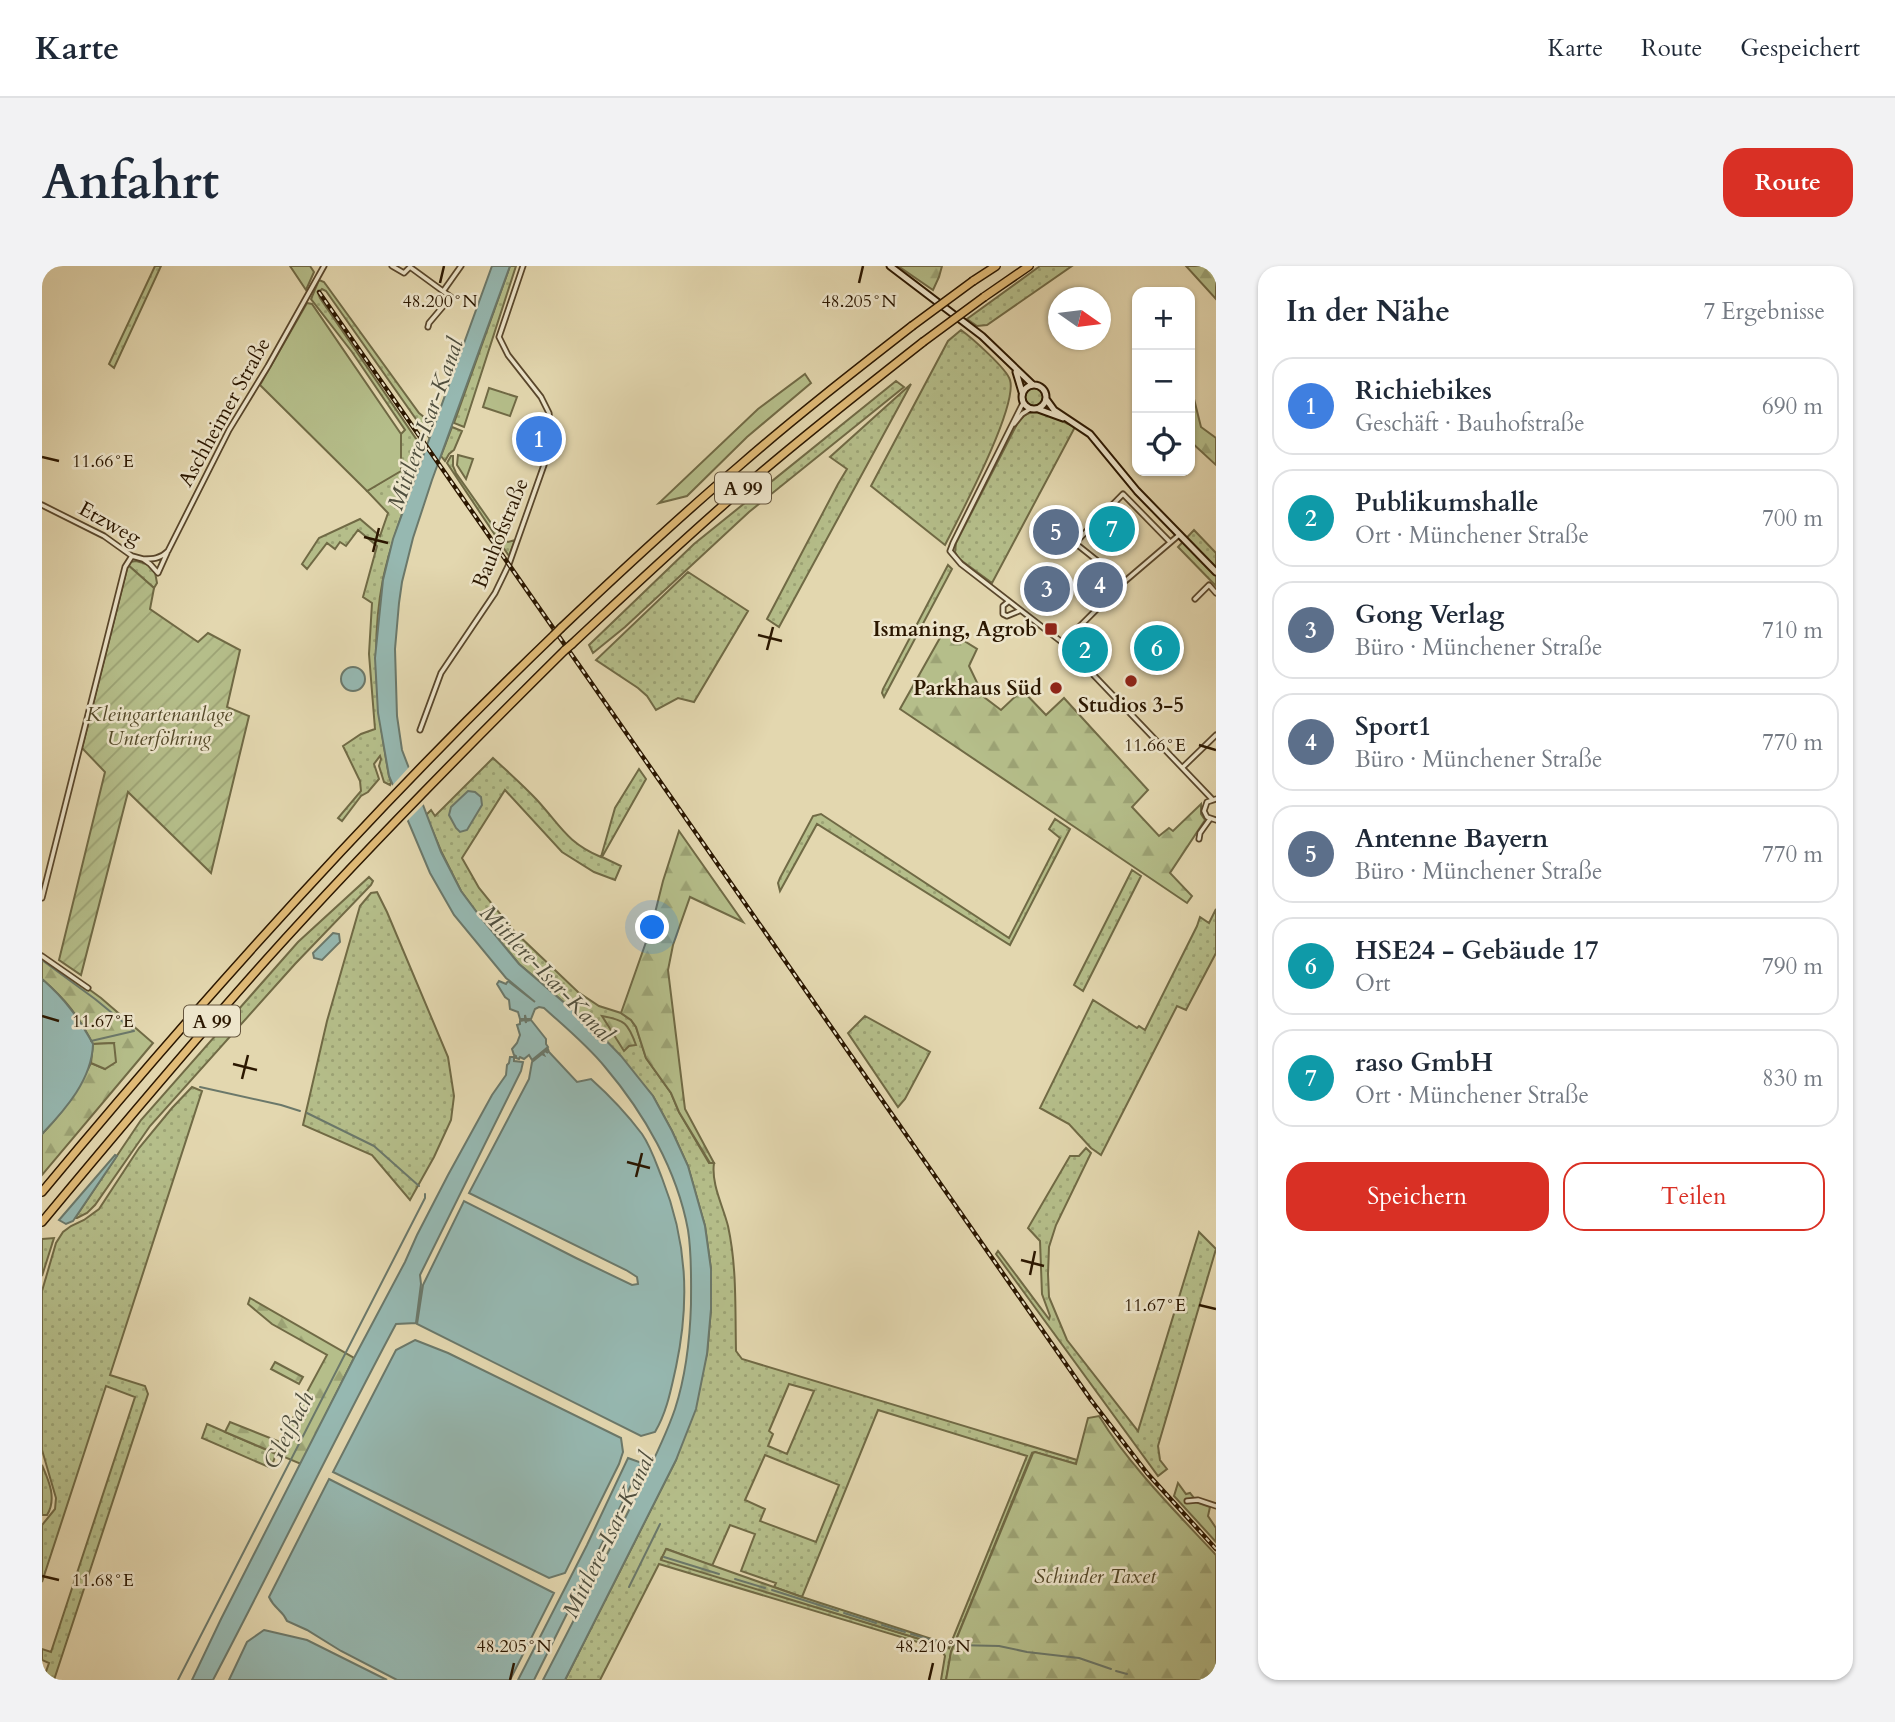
<!DOCTYPE html>
<html lang="de">
<meta charset="utf-8">
<style>
body{margin:0;font-family:Cardo,serif;background:#f2f2f3;color:#1f2937}
.controls{position:absolute;right:21px;top:21px;display:grid;overflow:hidden;border-radius:14px;box-shadow:0 2px 5px #0004}
.controls button{width:63px;height:63px;display:grid;place-items:center;padding:0;border:0;border-bottom:2px solid #e0e1e3;background:#fff;color:#1f2937;font:35px sans-serif}
.compass{position:absolute;left:1006px;top:21px;width:63px;height:63px;border-radius:50%;background:#fff;box-shadow:0 2px 5px #0004;rotate:104deg}
.you{position:absolute;left:611px;top:662px;width:24px;height:24px;margin:-18px;border:5px solid #fff;border-radius:50%;background:#1a73e8;box-shadow:0 0 0 10px #1a73e833}
.badge{display:grid;place-items:center;width:46px;height:46px;border-radius:50%;background:#d93025;color:#fff;font-size:23px;font-weight:700}
.pin{position:absolute;translate:-50% -50%;border:4px solid #fff;box-shadow:0 2px 7px #0006}
.list{margin:0;padding:0;list-style:none}
h2{display:flex;justify-content:space-between;align-items:center;height:91px;margin:0;padding:0 28px;font-size:30px}
h2 small{font-size:23px;font-weight:400;color:#747a83}
.list li{display:grid;grid-template-columns:46px 1fr auto;gap:21px;align-items:center;box-sizing:border-box;height:98px;margin:0 14px 14px;padding:0 14px;border:2px solid #e0e1e3;border-radius:21px}
.list b{display:block;font-size:26px;white-space:nowrap}
.list p{margin:0;font-size:23px;white-space:nowrap;color:#747a83}
.list em{font-size:23px;font-style:normal;color:#747a83}
.actions{display:flex;gap:14px;padding:21px 28px}
.actions a{flex:1;padding:16px 0;border:2px solid #d93025;border-radius:21px;text-align:center;font-size:24px;color:#d93025}
.actions .main{background:#d93025;color:#fff}
.icon{flex:none;width:38px;height:38px;fill:none;stroke:currentColor;stroke-width:2;stroke-linecap:round;stroke-linejoin:round}
.map{position:relative;flex:none;width:1174px;height:1414px;overflow:hidden;border-radius:21px}
header{display:flex;align-items:center;gap:42px;box-sizing:border-box;height:98px;padding:0 35px;background:#fff;border-bottom:2px solid #e0e1e3}
header strong{font-size:33px}
nav{display:flex;gap:38px;margin-inline-start:auto;font-size:24px}
.intro{display:flex;align-items:center;justify-content:space-between;box-sizing:border-box;height:168px;padding:0 42px}
h1{margin:0;font-size:49px}
.button{padding:18px 32px;border-radius:21px;background:#d93025;color:#fff;font-size:24px;font-weight:700}
main{display:flex;gap:42px;padding:0 42px}
aside{flex:1;background:#fff;border-radius:21px;box-shadow:0 2px 5px #0004}
.map>svg:first-child{display:block}
.grass{fill:url(#grass-dots);stroke:#706a45;stroke-width:2;fill-rule:evenodd}
.forest{fill:url(#forest-firs);stroke:#706a45;stroke-width:2}
.park{fill:#b5be8a;stroke:#706a45;stroke-width:2}
.garden{fill:url(#garden-furrows);stroke:#706a45;stroke-width:2}
.water{fill:#96b8b1;stroke:#6b786a;stroke-width:2}
.pier{fill:#e3d7af}
.lines{fill:none;stroke-linecap:round;stroke-linejoin:round}
.stream{stroke:#6b786a;stroke-width:2}
.street-casing{stroke:#59472c;stroke-width:7}
.secondary-casing{stroke:#2b1700;stroke-width:9}
.highway-casing{stroke:#2b1700;stroke-width:10}
.street{stroke:#ede5cb;stroke-width:3.5}
.secondary{stroke:#ede5cb;stroke-width:5}
.highway{stroke:#e2bc78;stroke-width:7}
.rail-casing{stroke:#2b1700;stroke-width:4.5}
.rail{stroke:#ede5cb;stroke-width:2;stroke-dasharray:5;stroke-linecap:butt}
.highway-bridge-casing{stroke:#2b1700;stroke-width:10;stroke-linecap:butt}
.highway-bridge{stroke:#e2bc78;stroke-width:7}
.ticks{fill:none;stroke:#2b1700;stroke-width:2.5}
.poi-dot{fill:#8f2418;stroke:#ede5cb;stroke-width:2.5}
.labels{text-anchor:middle;stroke-width:5;stroke-linejoin:round;paint-order:stroke}
.shield{fill:#ede5cb;stroke:#65553d;stroke-width:2}
.shield-label{font-size:19px;font-weight:bold;fill:#2b1700}
.street-label{font-size:21px;fill:#2b1700;stroke:#ede5cb}
.poi-label{font-size:21px;font-weight:bold;fill:#2b1700;stroke:#ede5cb;text-anchor:end}
.park-label{font-size:21px;font-style:italic;fill:#544929;stroke:#ede5cb}
.water-label{font-size:23px;font-style:italic;fill:#504f3e;stroke:#ede5cb}
.ticks-label{font-size:18px;text-anchor:middle;fill:#2b1700;stroke:#ede5cb;stroke-width:5;stroke-linejoin:round;paint-order:stroke}
</style>
<header>
<strong>Karte</strong>
<nav><a>Karte</a><a>Route</a><a>Gespeichert</a></nav>
</header>
<div class="intro"><h1>Anfahrt</h1><a class="button">Route</a></div>
<main>
<div class="map">
<svg width="1174" height="1414" viewBox="0 0 1174 1414">
<defs>
<pattern id="grass-dots" width="8" height="8" patternUnits="userSpaceOnUse" patternTransform="scale(1.75)"><rect width="8" height="8" fill="#b5be8a"/><path d="M2 2h.1M6 6h.1" fill="none" stroke="#9ca375" stroke-width="1.8" stroke-linecap="round"/></pattern>
<pattern id="forest-firs" width="22" height="20" patternUnits="userSpaceOnUse" patternTransform="scale(1.75)"><rect width="22" height="20" fill="#b5be8a"/><path d="M5 1l3.5 6h-7zM16 11l3.5 6h-7z" fill="#9ca375"/></pattern>
<pattern id="garden-furrows" width="10" height="10" patternUnits="userSpaceOnUse" patternTransform="scale(1.75)"><rect width="10" height="10" fill="#b5be8a"/><path d="M-1 1l2-2M0 10L10 0M9 11l2-2" fill="none" stroke="#9ca375"/></pattern>
</defs>
<rect width="100%" height="100%" fill="#e3d7af"/>
<filter id="stains"><feTurbulence type="fractalNoise" baseFrequency=".00286" numOctaves="4"/><feColorMatrix values="0 0 0 0 .2 0 0 0 0 .09 0 0 0 0 .02 0 0 0 .5 -.17"/></filter>
<radialGradient id="worn" r=".72"><stop offset=".6" stop-color="#630" stop-opacity="0"/><stop offset="1" stop-color="#630" stop-opacity=".3"/></radialGradient>
<path class="grass" d="M113 0H119L72 102 67 98Z
M468 0H474L422 161 412 157Z
M998 0H1030L945 59 935 60 925 53Z
M277 14 282 16 377 147 382 151 394 155 388 173 284 25 280 23 276 27 278 32 383 186C368 228 350 270 341 313 328 379 335 445 347 510L349 516 348 519 342 516 337 500 339 493 338 490 332 498 337 513 326 526 319 530 300 555 296 552 319 525 318 515 301 480 319 468 333 463 327 388 330 337 321 331 335 280 316 264 304 280 298 276 293 283 285 277 265 303 260 298 277 272 318 253 338 270 346 247 325 225 359 204V168L363 164 310 86 269 33Z
M919 64C930 72 965 103 968 114 976 141 918 249 903 279L829 220 906 75Z
M854 115 862 121 707 246 583 361 551 387 547 379 652 278Z
M869 118 737 361 725 353 796 218 805 203 788 191Z
M983 131a9 9 0 1 1 18 0a9 9 0 1 1-18 0Z
M998 145 1033 161 950 317 916 292 913 286 914 277 975 158C982 148 987 146 998 145Z
M410 161 420 165 412 184 407 188 403 195 399 190Z
M409 190H411V200L414 207 461 274 466 276 473 274 467 290 405 197Z
M1152 264 1174 287V320L1136 281Z
M94 295 105 298 113 306 115 317 112 322 86 299 88 296Z
M906 299 910 303 842 431 840 427 841 423Z
M646 306 706 345 652 436 636 432 614 444 605 430 596 422 554 394Z
M451 492C466 506 481 519 495 534 518 559 525 577 559 591L573 542 597 503 604 513 560 591 579 600 573 614 552 606 520 586 463 524 420 592 437 622 472 665 536 726 557 740 579 747 589 754 594 761 604 792 629 827 637 846 667 897H672C669 918 681 940 686 960 695 1001 693 1043 694 1085L700 1093 1035 1194 1034 1198 993 1186 990 1187 909 1386 904 1414H899L903 1390 899 1383 617 1298 558 1414H523L634 1194 665 1088 669 1043V1003L663 960 646 900 630 865 611 830 553 763 477 698 439 652 419 625 399 585 384 549 389 544 393 550ZM747 1118 772 1125 745 1188 726 1180 731 1168 727 1165ZM836 1144 985 1190 907 1382 619 1293 625 1283 670 1300 688 1259 713 1268 699 1305 734 1317 732 1321 760 1331ZM723 1189 797 1219 774 1276 718 1255 723 1243 703 1234Z
M779 548 967 672 1018 572 1007 563 1013 553 1028 563 968 679 775 558 738 625 736 617 738 612 771 550Z
M1090 604 1099 610 1041 725 1032 719Z
M327 611 331 615 329 619 253 698 108 860 53 939 45 947 35 952H33L99 854 256 676Z
M335 626 345 646 406 791 412 830 409 854 392 891 368 934 330 889 261 859 285 755 318 640 329 627Z
M1174 643V687L1144 744 1135 740 1059 889 1049 882 1027 858 998 842 1051 734 1095 762 1097 760 1103 764 1155 660 1158 651 1167 657Z
M823 750 888 786 863 833 856 841 806 767Z
M150 821 160 825 68 1109 103 1120 106 1128 12 1414H1L7 1397 0 1394V1383L9 1386 93 1131 64 1120 0 1316V1259L13 1243 14 1232 0 1184V1025L14 977 21 966 29 960 42 954 57 943 97 882 130 842Z
M1044 882 1049 887 1014 959 1007 981 1006 1008 1007 1031 1025 1074 1096 1165 1157 966 1174 983 1116 1180 1118 1194 1125 1203 1116 1210 954 988 956 985 1007 1053 1008 1050 1000 1028 998 975 986 962 1028 890H1037Z
M12 972 0 1010V973Z
M165 1158 234 1188 229 1202 160 1172Z
M0 1199C7 1215 15 1233 5 1249H0Z"/>
<path class="forest" d="M856 0H900L897 11 891 24Z
M1144 0H1174V33Z
M763 108 769 117 705 171 645 230 617 237 716 143Z
M1148 117 1159 161 1174 172V199L1148 175Z
M903 363 935 383 927 400 942 431 959 444 980 424 1004 449 1022 432 1106 524 1090 541 1117 570 1127 562 1131 565 1159 538V548L1163 554 1128 607 1150 630 1145 637 858 443Z
M637 565 701 656 648 631 631 679 626 704 643 843 672 897H668L637 846 629 827 604 792 594 761 589 754 579 747 610 659 621 615Z
M0 689 59 732 111 777 0 909V868C22 845 35 825 49 797L63 803 72 777 51 778C35 748 25 735 0 713Z
M560 750C583 754 586 757 594 779L587 780 582 785Z
M208 1032 312 1092 259 1198 183 1166 188 1156 238 1176 285 1089 230 1058 206 1038Z
M233 1096 261 1111 257 1118 229 1103Z
M1057 1150C1087 1199 1135 1247 1174 1289V1414H904L909 1386 991 1187 993 1186 1034 1198 1046 1152Z
M624 1283 760 1331 908 1379 907 1382 619 1294Z"/>
<path class="park" d="M248 0H268L272 6 264 24Z
M265 37 270 38 359 168V205L325 225 218 119Z
M447 122 475 131 468 150 441 141Z
M416 189 431 193 424 213 415 199Z
M72 777 74 796 63 803 49 797 51 778Z
M1136 1217 1144 1228 1148 1227 1156 1237 1168 1241 1166 1250 1174 1262V1276L1132 1230Z"/>
<path class="garden" d="M86 299 112 322 108 343 156 376 166 367 198 384 185 441 207 450 169 607 86 526 39 709 17 694 63 506 40 482Z"/>
<path class="water" d="M450 0H468L390 214 371 272 360 316 357 337 353 383 355 450 360 484 399 586 419 625 439 652 477 698 553 763 579 790 611 830 630 865 646 900 663 960 669 1003V1043L665 1088 654 1143 634 1194 523 1414H501C530 1358 559 1301 587 1244 603 1211 621 1178 633 1143 644 1109 648 1073 649 1038 649 1014 650 989 646 964 635 904 602 847 563 801 545 779 523 761 502 742L497 741 493 743 489 753H484L483 749V753H478L476 746 468 743 467 734 463 731 455 718 457 715 464 718 466 715 493 736 464 712 412 649 388 607 347 510 336 447 333 392 341 314 351 273Z
M299 413a12 12 0 1 1 24 0a12 12 0 1 1-24 0Z
M426 525 433 526 439 531 440 539 425 564 418 566 414 562 407 549 409 541Z
M291 667 297 668 298 676 280 694 272 692 271 687Z
M0 713C23 733 36 751 51 778 50 813 24 843 0 868Z
M483 754 484 757V755L489 754 504 773V778L506 781 490 794 487 789 482 793 478 791 477 793 474 792V790L472 789 470 783 475 777 478 769 475 759 478 758V755Z
M506 783 507 786 535 816 549 813C568 830 585 848 600 868 609 881 614 897 620 912 645 975 648 1035 634 1101 629 1123 625 1146 613 1166L599 1170 375 1058 381 1019 422 935 534 992 590 1019 596 1018 595 1011 584 1004 427 927 487 813 490 796 500 788 502 789 501 787 503 785 506 787 504 785Z
M468 791H472V795L481 796 479 805 378 1009 379 1018 374 1057 354 1058C291 1176 233 1296 171 1414H150L179 1353 312 1092 363 996 375 969 406 909 450 829 464 809 465 799 467 797Z
M73 889 75 890 31 955 24 958 17 954Z
M373 1074 406 1087 579 1172 581 1186 577 1198 523 1307 507 1312 291 1206 354 1084Z
M586 1192 600 1197 492 1414H476L545 1279Z
M287 1213 512 1327 468 1414H355L299 1385 265 1364 245 1355C240 1343 233 1344 227 1331Z
M222 1364 265 1374 345 1414H187L205 1376Z"/>
<path class="pier" d="M368 500 383 537 362 558 348 522Z"/>
<g class="lines">
<path class="stream" d="M0 694 53 733 92 765
M49 775 92 765
M158 821 239 839 258 845
M265 847 332 880 377 920
M622 1291 677 1308
M693 1313 723 1322
M587 1321 618 1258
M730 1324 796 1345
M802 1347 834 1357
M840 1359 863 1366
M869 1368 907 1379
M913 1379 957 1380 985 1386 1037 1392 1069 1403
M1074 1405 1085 1408
M136 1414 383 932V928"/>
<defs>
<path id="street" d="M350 0 362 7 368 1 409 31 387 57 386 61
M402 24 419 0
M981 137 911 277 908 285 919 298 1021 377 1170 533
M972 158 980 148 988 143
M0 239 62 270 90 290 101 293 108 298 116 307 125 287
M101 293C111 293 118 293 126 285L187 164 226 100 282 0
M1082 316 1033 277 1081 228 1128 276
M1153 333 1167 319 1174 327
M966 336 961 340V348L965 350 977 345
M1021 377 1082 316 1137 269
M378 464 399 407 453 327 467 298 502 199 509 166 507 147 499 131 466 89 457 71 481 0
M1141 501 1174 469
M1174 533 1165 536 1162 545 1165 551 1174 554
M1157 573 1158 567 1168 553
M0 632 83 301 90 290
M0 690 46 722
M1145 1235 1156 1234 1174 1240"/>
<path id="secondary" d="M848 0 940 70 990 118
M974 106 980 126
M980 131a12 12 0 1 1 24 0a12 12 0 1 1-24 0Z
M1004 133 1012 144 1048 168 1095 225 1174 306
M996 143 1021 152"/>
<path id="highway" d="M931 15 954 0
M942 31 987 0
M519 362C577 307 635 253 696 201 752 152 811 106 870 60
M530 378C591 321 651 264 715 210 769 164 825 120 881 76
M0 926C161 732 330 544 512 369
M0 956C74 867 148 779 224 694 320 587 421 485 523 384"/>
</defs>
<use href="#street" class="street-casing"/>
<use href="#secondary" class="secondary-casing"/>
<use href="#highway" class="highway-casing"/>
<use href="#street" class="street"/>
<use href="#secondary" class="secondary"/>
<use href="#highway" class="highway"/>
<defs>
<path id="rail" d="M277 26 1049 1134 1105 1207 1174 1283"/>
</defs>
<use href="#rail" class="rail-casing"/>
<use href="#rail" class="rail"/>
<defs>
<path id="highway-bridge" d="M870 60 931 15
M881 76 942 31
M512 369 519 362
M523 384 530 378"/>
</defs>
<use href="#highway-bridge" class="highway-bridge-casing"/>
<use href="#highway-bridge" class="highway-bridge"/>
</g>
<path class="ticks" d="M398 17 402 0M817 17 821 0M0 191 17 195M322 271 346 277M331 286 337 262M716 369 740 375M725 384 731 361M1157 479 1174 484M0 750 17 755M191 798 215 804M200 813 206 789M585 896 608 902M594 911 600 887M979 994 1002 1000M988 1009 993 985M1157 1039 1174 1043M0 1310 17 1314M468 1414 472 1397M887 1414 891 1397"/>
<g class="poi-dot">
<rect x="1002" y="356" width="14" height="14" rx="3.5"/>
<circle cx="1089" cy="415" r="7"/>
<circle cx="1014" cy="422" r="7"/>
</g>
<g class="labels">
<g class="shield">
<rect x="673" y="206.5" width="56" height="31" rx="5"/>
<rect x="142" y="739.5" width="56" height="31" rx="5"/>
</g>
<g class="shield-label">
<text x="701" y="229">A 99</text>
<text x="170" y="762">A 99</text>
</g>
<g class="street-label">
<text transform="translate(182 146) rotate(-61)" y="7">Aschheimer Straße</text>
<text transform="translate(68 257) rotate(29)" y="7">Etzweg</text>
<text transform="translate(458 267) rotate(-68)" y="7">Bauhofstraße</text>
</g>
<g class="poi-label">
<text x="995" y="370">Ismaning, Agrob</text>
<text x="1000" y="429">Parkhaus Süd</text>
<text x="1089" y="446" text-anchor="middle">Studios 3-5</text>
</g>
<g class="park-label">
<text x="117" y="455">Kleingartenanlage<tspan x="117" dy="24">Unterföhring</tspan></text>
<text x="1053" y="1317">Schinder Taxet</text>
</g>
<g class="water-label">
<text transform="translate(383 158) rotate(-70)" y="8">Mittlere-Isar-Kanal</text>
<text transform="translate(505 707) rotate(46)" y="8">Mittlere-Isar-Kanal</text>
<text transform="translate(246 1164) rotate(-63)" y="8">Gleißach</text>
<text transform="translate(566 1269) rotate(-64)" y="8">Mittlere-Isar-Kanal</text>
</g>
</g>
<g class="ticks-label">
<text x="398" y="41">48.200°N</text>
<text x="817" y="41">48.205°N</text>
<text x="61" y="201">11.66°E</text>
<text x="1113" y="485">11.66°E</text>
<text x="61" y="761">11.67°E</text>
<text x="1113" y="1045">11.67°E</text>
<text x="61" y="1320">11.68°E</text>
<text x="472" y="1386">48.205°N</text>
<text x="891" y="1386">48.210°N</text>
</g>
<rect width="100%" height="100%" filter="url(#stains)"/>
<rect width="100%" height="100%" fill="url(#worn)"/>
</svg>
<div class="controls">
<button>+</button>
<button>−</button>
<button><svg class="icon" aria-label="locate" viewBox="0 0 24 24"><circle cx="12" cy="12" r="6"/><path d="M12 2v4M12 18v4M2 12h4M18 12h4"/></svg></button>
</div>
<svg class="compass" viewBox="-18 -18 36 36"><path d="M0-13l5 13h-10z" fill="#e53935"/><path d="M0 13l5-13h-10z" fill="#747a83"/></svg>
<div class="you"></div>
<div class="pin badge" style="left:497px;top:173px;background:#3f7fe0">1</div>
<div class="pin badge" style="left:1043px;top:384px;background:#0f9aa8">2</div>
<div class="pin badge" style="left:1005px;top:323px;background:#5c6f8a">3</div>
<div class="pin badge" style="left:1058px;top:319px;background:#5c6f8a">4</div>
<div class="pin badge" style="left:1014px;top:266px;background:#5c6f8a">5</div>
<div class="pin badge" style="left:1115px;top:382px;background:#0f9aa8">6</div>
<div class="pin badge" style="left:1070px;top:263px;background:#0f9aa8">7</div>
</div>
<aside>
<h2>In der Nähe<small>7 Ergebnisse</small></h2>
<ul class="list">
<li><span class="badge" style="background:#3f7fe0">1</span><div><b>Richiebikes</b><p>Geschäft · Bauhofstraße</p></div><em>690 m</em></li>
<li><span class="badge" style="background:#0f9aa8">2</span><div><b>Publikumshalle</b><p>Ort · Münchener Straße</p></div><em>700 m</em></li>
<li><span class="badge" style="background:#5c6f8a">3</span><div><b>Gong Verlag</b><p>Büro · Münchener Straße</p></div><em>710 m</em></li>
<li><span class="badge" style="background:#5c6f8a">4</span><div><b>Sport1</b><p>Büro · Münchener Straße</p></div><em>770 m</em></li>
<li><span class="badge" style="background:#5c6f8a">5</span><div><b>Antenne Bayern</b><p>Büro · Münchener Straße</p></div><em>770 m</em></li>
<li><span class="badge" style="background:#0f9aa8">6</span><div><b>HSE24 - Gebäude 17</b><p>Ort</p></div><em>790 m</em></li>
<li><span class="badge" style="background:#0f9aa8">7</span><div><b>raso GmbH</b><p>Ort · Münchener Straße</p></div><em>830 m</em></li>
</ul>
<div class="actions"><a class="main">Speichern</a><a>Teilen</a></div>
</aside>
</main>
